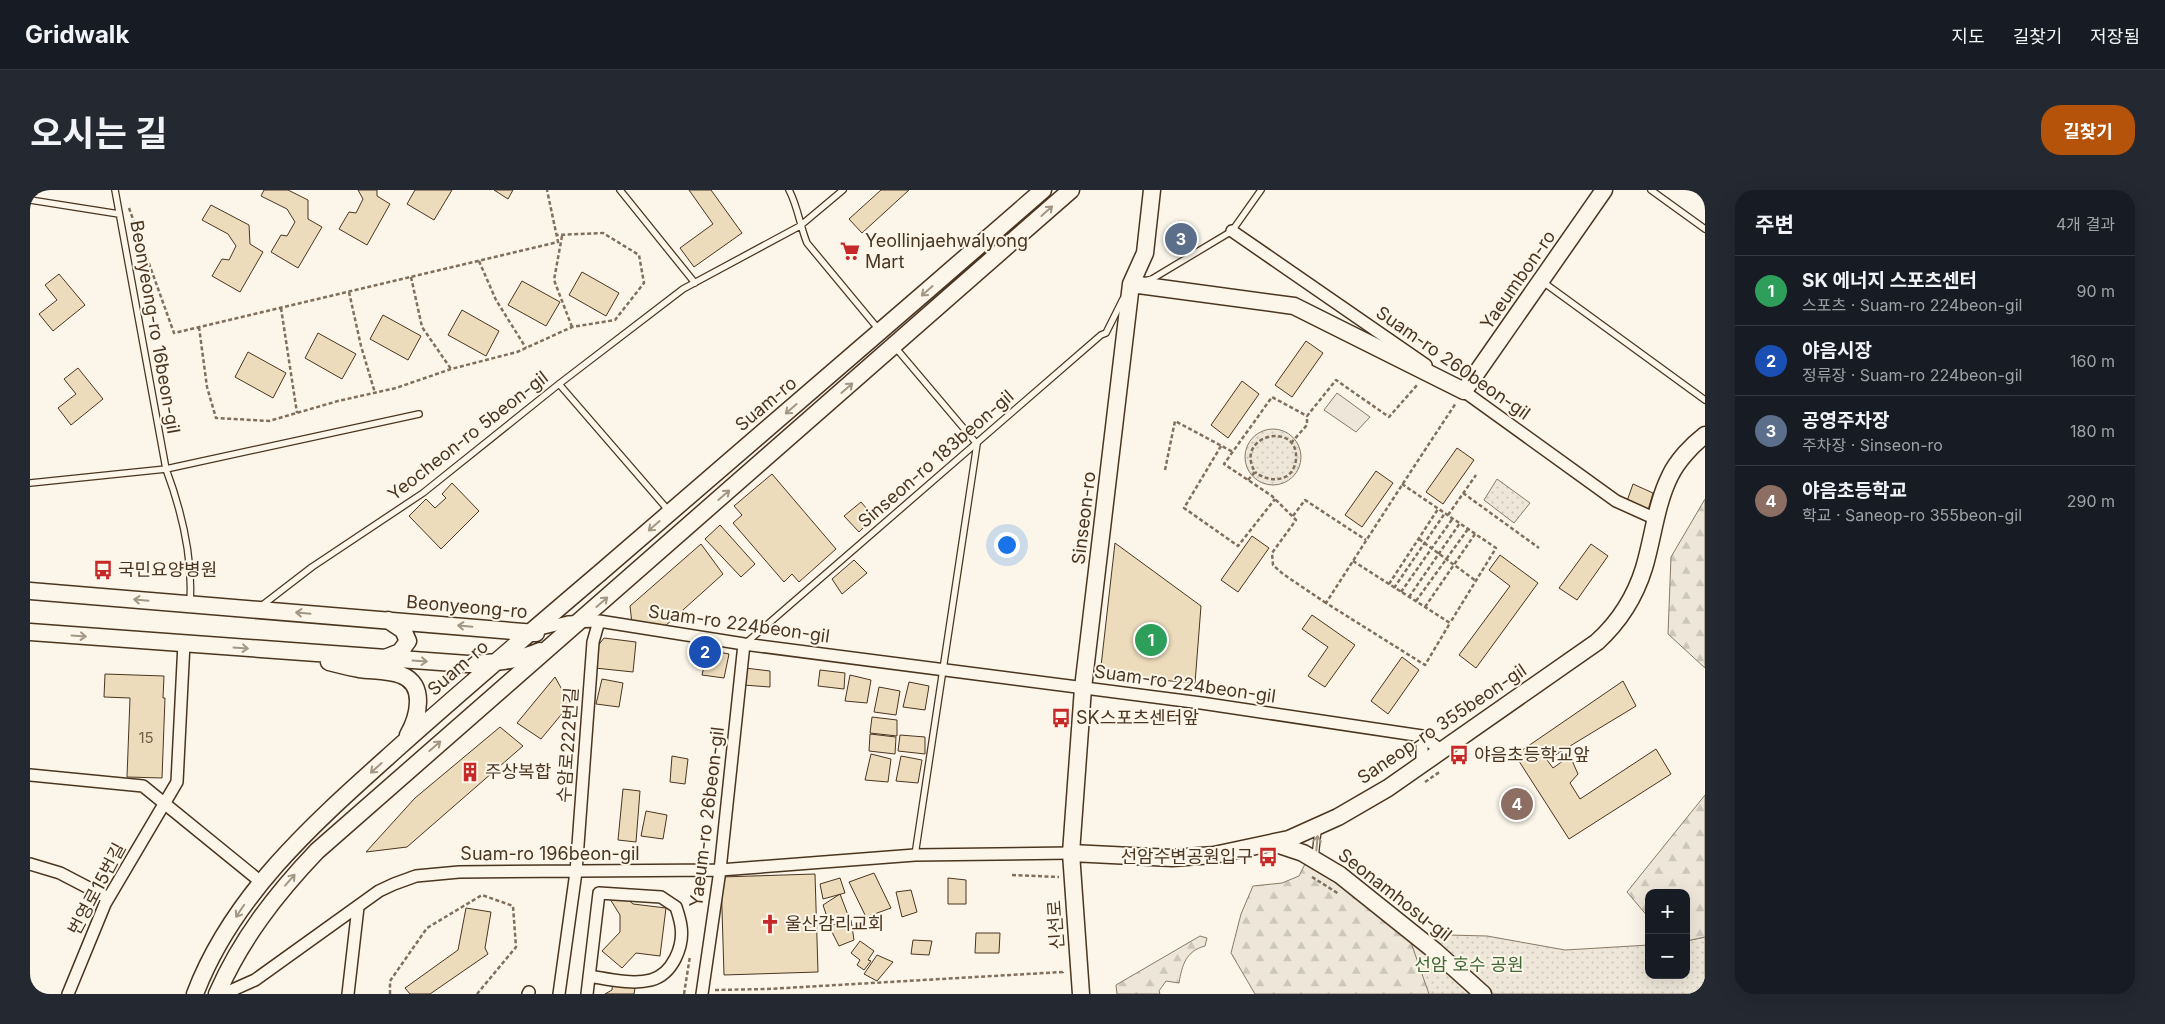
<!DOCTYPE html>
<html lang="ko">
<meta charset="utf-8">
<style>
body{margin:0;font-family:Inter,"Noto Sans KR",sans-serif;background:#242831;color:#f1f3f6}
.controls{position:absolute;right:15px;bottom:15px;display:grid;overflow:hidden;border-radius:10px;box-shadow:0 5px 20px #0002}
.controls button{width:45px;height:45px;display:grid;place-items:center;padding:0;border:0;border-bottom:1px solid #363941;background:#171b24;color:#f1f3f6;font:25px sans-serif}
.you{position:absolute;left:976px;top:354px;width:18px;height:18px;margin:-12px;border:4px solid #fff;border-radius:50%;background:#1a73e8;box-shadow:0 0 0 8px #1a73e833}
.badge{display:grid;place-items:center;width:32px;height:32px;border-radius:50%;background:#b45309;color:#fff;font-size:16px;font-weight:700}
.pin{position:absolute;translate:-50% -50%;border:2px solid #fff;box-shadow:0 1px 5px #0006}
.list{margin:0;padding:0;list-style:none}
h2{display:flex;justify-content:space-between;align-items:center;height:65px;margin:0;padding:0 20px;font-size:21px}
h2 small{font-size:16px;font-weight:400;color:#9ea1a6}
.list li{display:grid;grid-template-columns:32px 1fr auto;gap:15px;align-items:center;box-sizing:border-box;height:70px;padding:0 20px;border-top:1px solid #363941}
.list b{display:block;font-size:19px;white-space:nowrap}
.list p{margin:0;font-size:16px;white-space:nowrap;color:#9ea1a6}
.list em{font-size:16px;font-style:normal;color:#9ea1a6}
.map{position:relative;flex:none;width:1675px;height:804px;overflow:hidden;border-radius:20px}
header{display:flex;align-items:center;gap:30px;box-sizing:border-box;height:70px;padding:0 25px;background:#171b24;border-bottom:1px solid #363941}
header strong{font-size:24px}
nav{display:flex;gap:28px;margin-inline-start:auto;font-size:18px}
.intro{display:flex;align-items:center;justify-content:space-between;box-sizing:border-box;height:120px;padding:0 30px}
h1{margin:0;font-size:35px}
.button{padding:12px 22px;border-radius:20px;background:#b45309;color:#fff;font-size:18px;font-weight:700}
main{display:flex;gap:30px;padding:0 30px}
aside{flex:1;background:#171b24;border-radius:20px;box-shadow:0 5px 20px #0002}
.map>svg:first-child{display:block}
.green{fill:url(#green-dots);stroke:#887966}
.forest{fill:url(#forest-firs);stroke:#887966}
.pitch{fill:#ede6d9;stroke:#887966}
.building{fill:#ecdcbc;stroke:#4a3520}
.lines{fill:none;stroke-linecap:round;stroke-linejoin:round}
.lane-casing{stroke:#4a3520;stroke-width:8}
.street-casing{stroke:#4a3520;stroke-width:14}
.secondary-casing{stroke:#4a3520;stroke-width:19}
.path{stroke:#7f6f5c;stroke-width:2.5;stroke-dasharray:4 2.5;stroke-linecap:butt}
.lane{stroke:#fbf6e9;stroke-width:5.5}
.street{stroke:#fbf6e9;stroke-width:11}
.secondary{stroke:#fbf6e9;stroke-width:16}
.oneway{stroke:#a29684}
.labels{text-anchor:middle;stroke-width:4;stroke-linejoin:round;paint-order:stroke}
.number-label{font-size:15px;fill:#725f47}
.poi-label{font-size:18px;fill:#4a3520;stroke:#fbf6e9;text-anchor:start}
.street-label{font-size:18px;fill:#4a3520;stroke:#fbf6e9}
.park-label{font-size:18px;fill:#436837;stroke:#fbf6e9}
</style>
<header>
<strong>Gridwalk</strong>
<nav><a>지도</a><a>길찾기</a><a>저장됨</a></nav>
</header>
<div class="intro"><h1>오시는 길</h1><a class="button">길찾기</a></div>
<main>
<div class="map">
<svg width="1675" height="804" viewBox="0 0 1675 804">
<defs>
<pattern id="green-dots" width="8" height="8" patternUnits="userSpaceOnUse" patternTransform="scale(1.25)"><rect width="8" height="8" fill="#ede6d9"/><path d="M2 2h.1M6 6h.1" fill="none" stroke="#cdc6ba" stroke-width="1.8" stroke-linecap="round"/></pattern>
<pattern id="forest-firs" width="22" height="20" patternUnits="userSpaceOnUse" patternTransform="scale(1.25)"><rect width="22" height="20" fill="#ede6d9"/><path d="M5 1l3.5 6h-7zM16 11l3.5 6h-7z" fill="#cdc6ba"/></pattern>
</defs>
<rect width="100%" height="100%" fill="#fbf6e9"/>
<path class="green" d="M1215 267a28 28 0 1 1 56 0a28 28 0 1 1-56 0Z
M1467 289 1500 313 1484 333 1454 310Z
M1378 744 1457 746 1535 760 1619 755V785H1656V751L1675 747V804H1392Z"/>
<path class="forest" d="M1675 309V478L1638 444 1641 367Z
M1675 605V747L1656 751V703H1619V728L1597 702Z
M1278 668 1378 744 1399 804H1225L1201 763 1211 724 1223 696 1252 693 1269 686Z
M1170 746 1177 748 1175 756C1156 761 1152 775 1149 793L1136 791 1129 801 1130 804H1087L1086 795Z"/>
<path class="pitch" d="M1307 203 1340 227 1326 242 1294 220Z"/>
<path class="building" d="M234 0H258L278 10V29L292 37 268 78 241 62 251 45 257 46 265 32 257 19 231 6Z
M328 0H347V6L360 14 337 55 309 39 319 22 326 23 333 9Z
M385 0H422L404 30 377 14Z
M464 0H483L478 9Z
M659 0H681L712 43 664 77 650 58 683 34Z
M851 0H879L832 43 819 29Z
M181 15 219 35 220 54 233 62 210 102 182 86 192 69 199 70 206 56 198 44 172 30Z
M552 82 589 103 576 126 539 105Z
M29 84 55 115 23 141 9 124 27 110 15 95Z
M492 91 530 112 516 136 478 115Z
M432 120 469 141 456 166 418 145Z
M353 125 391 146 378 170 340 149Z
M288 143 326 164 312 189 275 168Z
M1276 151 1293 163 1262 207 1245 195Z
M218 162 256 183 243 208 205 187Z
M48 178 73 209 41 235 28 218 46 204 34 189Z
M1212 191 1229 204 1198 248 1181 235Z
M1427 258 1444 270 1413 314 1396 302Z
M1346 281 1363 293 1332 337 1315 325Z
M742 284 806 359 769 392 762 384 754 392 703 333 712 325 704 316Z
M422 293 449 321 411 359 379 326 396 309 405 318 416 308 412 304Z
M1603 294 1623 303 1618 320 1597 311Z
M831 312 844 327 829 342 814 326Z
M690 335 725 374 711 387 675 349Z
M1222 346 1239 358 1208 402 1191 390Z
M1085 353 1171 416 1165 493 1070 485Z
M671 354 693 384 634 437 602 434 600 416Z
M1561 354 1578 366 1547 410 1529 398Z
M1470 365 1508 393 1446 478 1429 465 1480 396 1459 380Z
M824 370 837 383 812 404 802 389Z
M1282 425 1325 455 1295 497 1278 486 1298 457 1272 439Z
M574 448 606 452 603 482 565 478 567 457Z
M678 460 699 464 694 488 672 485Z
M1372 467 1389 480 1358 524 1341 511Z
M715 478 740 481V497L713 495Z
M790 480 815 483 814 499 788 496Z
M75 484 134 486 133 508H135L132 588 97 587 100 508 74 507Z
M820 485 841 490 837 513 815 511Z
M525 487 540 514 511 549 487 533Z
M572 489 593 493 589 517 566 514Z
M1593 491 1606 516 1517 570 1523 578 1540 566 1548 584 1540 593 1550 609 1626 559 1641 584 1539 649 1485 565Z
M879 492 899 496 895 520 873 517Z
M849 497 870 501 866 525 844 522Z
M842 527 867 530V546L840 543Z
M470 537 493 556 377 657 336 662 385 608Z
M840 544 866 547 865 564 839 561Z
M870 545 895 547V564L868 561Z
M841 564 861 569 858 592 835 590Z
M642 566 658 569 655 594 640 592Z
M871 566 892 570 888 593 866 591Z
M593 599 610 601 606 652 588 650Z
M616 621 637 625 633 649 611 646Z
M844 683 861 718 836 727 819 692Z
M785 684 788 782 694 785 691 687Z
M810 688 815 703 793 709 790 694Z
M918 688 936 690V714H918Z
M881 700 887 722 872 727 866 702Z
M810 704 818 725 798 730 793 715Z
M594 706 603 714 636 718 630 766 606 763 592 778 572 761 590 742V725L580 709Z
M436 718 461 722 455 758 458 764 400 804H380L375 798 428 760Z
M821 730 824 750 809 756 799 736Z
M946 743H970L969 763H945Z
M883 750 902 751 899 765 881 764Z
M830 751 844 761 838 770 841 771 834 780 827 775 830 770 821 763Z
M847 765 863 772 847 791 834 784Z
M583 789 606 793 604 804H575L582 800Z"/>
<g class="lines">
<defs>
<path id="lane" d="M85 0 136 279C152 322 163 366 160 412
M590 0 665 93
M759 0C768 17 770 36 777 53L850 141
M1621 0 1675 39
M0 10 89 24
M1115 91 1122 89 1202 41 1231 0
M1513 92 1675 210
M865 157 947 254 885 665
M529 194 639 321
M0 293 136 279 389 224
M230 417 282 377 393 303 529 194 653 99 770 36 813 0
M716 453 1071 145 1076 143 1093 109
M1285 668 1288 640"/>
<path id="street" d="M1202 41 1396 175
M1428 197 1586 311 1626 329
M506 440 538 432 569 431 714 454 1171 513 1392 546 1412 561
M1392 546V574
M0 585 113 596 231 692
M0 674 30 683 78 708
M189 801 198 802 225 790 349 701 364 694 386 686 429 682 690 680 885 665 1041 663
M38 804 75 714 147 592 154 453
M318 804 328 717
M498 804 499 802
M529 804 546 682 563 452 569 431
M557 804 569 703 631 707 646 717C648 723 650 729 651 736 654 756 643 784 621 790 602 795 578 789 559 786
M672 804 690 680 714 454"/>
<path id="secondary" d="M1101 94 1264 116 1434 201 1574 0
M0 401 506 443
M0 442 438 474C463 473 487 471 510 461
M355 468 370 462 378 451 373 440 358 430
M299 472C309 475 319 477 329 479 342 481 358 480 371 485 397 494 388 528 378 545
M1243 653 1273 663 1310 685 1405 761 1453 804
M1041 663 1142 668 1184 665 1259 649 1308 627 1358 598 1567 452C1589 432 1605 407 1614 378 1623 348 1626 314 1640 286 1647 271 1662 255 1675 245
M165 804C204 701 290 628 370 556 436 497 503 440 571 382 718 256 866 128 1013 0
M187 804C211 749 246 704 287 661L1041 0
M1051 804 1041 663 1053 498 1101 94 1115 63 1122 0"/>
</defs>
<use href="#lane" class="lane-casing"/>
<use href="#street" class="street-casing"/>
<use href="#secondary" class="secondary-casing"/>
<path class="path" d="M99 18 144 143 528 52 517 0
M532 46 524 90 542 137
M449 71 466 110 496 158
M381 87 392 137 421 179
M319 102 331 156 345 203
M251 118 267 223
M169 137 177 197 186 228 239 231 308 211 366 198 421 179 487 162 542 137 585 130 614 93 609 65 573 43 527 45
M1261 253 1277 235V226
M1191 256 1154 318 1208 356 1245 309
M1135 280 1145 231 1203 262
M1218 290 1225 282C1203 245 1269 230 1266 269 1264 292 1240 294 1225 282
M1372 294 1466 358 1420 433
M1433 303 1509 358
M1418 325 1446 285
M1263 326 1275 310 1336 350
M1389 349 1446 391
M1323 371 1420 433 1395 475 1296 413C1339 346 1382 279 1426 213
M1359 394 1408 319
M1364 398 1415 323
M1371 402 1423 328
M1379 407 1430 333
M1386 411 1438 339
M1296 413 1253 384 1243 375 1242 363 1266 330 1242 306 1194 274 1242 207 1277 226 1306 190 1359 227 1388 194
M1395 417 1445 344
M1395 592 1411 581
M982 685 1029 687
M1282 687 1309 704
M685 800 737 799 1033 782V780
M360 804V791L397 738 452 705 483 716 486 757 447 804
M654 804 660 766"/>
<use href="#lane" class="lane"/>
<use href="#street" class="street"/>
<use href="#secondary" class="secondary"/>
</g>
<defs><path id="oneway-shaft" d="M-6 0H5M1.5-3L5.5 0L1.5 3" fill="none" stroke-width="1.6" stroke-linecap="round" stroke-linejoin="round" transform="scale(1.25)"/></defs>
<g class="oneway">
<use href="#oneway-shaft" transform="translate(1017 21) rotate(-42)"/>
<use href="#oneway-shaft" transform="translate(897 101) rotate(139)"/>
<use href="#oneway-shaft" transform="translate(817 198) rotate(-41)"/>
<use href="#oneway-shaft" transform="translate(761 219) rotate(139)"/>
<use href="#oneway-shaft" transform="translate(694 305) rotate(-41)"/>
<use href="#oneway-shaft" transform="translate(624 336) rotate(139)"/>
<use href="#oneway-shaft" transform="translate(111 410) rotate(-175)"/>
<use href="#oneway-shaft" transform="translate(572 412) rotate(-41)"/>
<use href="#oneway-shaft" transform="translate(273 423) rotate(-175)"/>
<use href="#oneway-shaft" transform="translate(435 436) rotate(-175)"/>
<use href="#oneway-shaft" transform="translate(49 446) rotate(4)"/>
<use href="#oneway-shaft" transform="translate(211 458) rotate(4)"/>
<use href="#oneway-shaft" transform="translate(390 471) rotate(4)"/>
<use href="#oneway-shaft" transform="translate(405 556) rotate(-41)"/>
<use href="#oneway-shaft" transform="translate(346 578) rotate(138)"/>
<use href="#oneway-shaft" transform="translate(1287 653) rotate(-85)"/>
<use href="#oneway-shaft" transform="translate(260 690) rotate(-49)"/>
<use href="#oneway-shaft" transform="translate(210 721) rotate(124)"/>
</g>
<defs>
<symbol id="supermarket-bare" viewBox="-9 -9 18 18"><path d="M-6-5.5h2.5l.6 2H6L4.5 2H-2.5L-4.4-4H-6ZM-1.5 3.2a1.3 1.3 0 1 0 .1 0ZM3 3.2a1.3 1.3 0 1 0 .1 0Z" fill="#c62828" stroke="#fbf6e9" stroke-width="2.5" paint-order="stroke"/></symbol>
<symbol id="bus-bare" viewBox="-9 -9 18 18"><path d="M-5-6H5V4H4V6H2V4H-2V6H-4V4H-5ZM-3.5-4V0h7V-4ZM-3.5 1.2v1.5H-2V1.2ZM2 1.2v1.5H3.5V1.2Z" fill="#c62828" stroke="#fbf6e9" stroke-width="2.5" paint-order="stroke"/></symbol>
<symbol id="building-bare" viewBox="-9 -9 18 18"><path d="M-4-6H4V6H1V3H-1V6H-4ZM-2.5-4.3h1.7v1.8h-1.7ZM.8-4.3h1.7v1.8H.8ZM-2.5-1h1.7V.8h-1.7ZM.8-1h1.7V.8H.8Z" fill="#c62828" stroke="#fbf6e9" stroke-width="2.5" paint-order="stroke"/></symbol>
<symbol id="church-bare" viewBox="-9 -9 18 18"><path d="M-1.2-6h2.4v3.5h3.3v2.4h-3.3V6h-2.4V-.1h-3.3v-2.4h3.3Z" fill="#c62828" stroke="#fbf6e9" stroke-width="2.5" paint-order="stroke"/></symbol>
</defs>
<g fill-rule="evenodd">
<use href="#supermarket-bare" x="806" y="47" width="28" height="28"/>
<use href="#bus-bare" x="59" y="366" width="28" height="28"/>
<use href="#bus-bare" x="1017" y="514" width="28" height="28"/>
<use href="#bus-bare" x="1415" y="551" width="28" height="28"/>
<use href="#building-bare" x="426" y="568" width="28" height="28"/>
<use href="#bus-bare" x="1224" y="653" width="28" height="28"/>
<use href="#church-bare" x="726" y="720" width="28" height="28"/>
</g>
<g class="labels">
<g class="number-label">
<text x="116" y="553">15</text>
</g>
<g class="poi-label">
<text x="835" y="57">Yeollinjaehwalyong<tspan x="835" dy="21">Mart</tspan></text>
<text x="88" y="386">국민요양병원</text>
<text x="1046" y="534">SK스포츠센터앞</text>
<text x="1444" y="571">야음초등학교앞</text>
<text x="455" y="588">주상복합</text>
<text x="1223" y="673" text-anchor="end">선암수변공원입구</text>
<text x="755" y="740">울산감리교회</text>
</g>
<g class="street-label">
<text transform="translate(1488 90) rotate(-55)" y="6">Yaeumbon-ro</text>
<text transform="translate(125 137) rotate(80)" y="6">Beonyeong-ro 16beon-gil</text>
<text transform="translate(1423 173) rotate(35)" y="6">Suam-ro 260beon-gil</text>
<text transform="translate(736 214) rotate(-40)" y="6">Suam-ro</text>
<text transform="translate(438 246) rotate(-38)" y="6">Yeocheon-ro 5beon-gil</text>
<text transform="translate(906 269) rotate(-41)" y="6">Sinseon-ro 183beon-gil</text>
<text transform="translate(1054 328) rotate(-83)" y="6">Sinseon-ro</text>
<text transform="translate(437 417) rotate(5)" y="6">Beonyeong-ro</text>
<text transform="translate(709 434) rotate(8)" y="6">Suam-ro 224beon-gil</text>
<text transform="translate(428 478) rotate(-41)" y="6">Suam-ro</text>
<text transform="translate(1155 494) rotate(8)" y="6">Suam-ro 224beon-gil</text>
<text transform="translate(1412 534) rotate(-34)" y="6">Saneop-ro 355beon-gil</text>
<text transform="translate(538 555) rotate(-86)" y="6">수암로222번길</text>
<text transform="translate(677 627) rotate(-83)" y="6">Yaeum-ro 26beon-gil</text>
<text x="520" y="670">Suam-ro 196beon-gil</text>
<text transform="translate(67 699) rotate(-62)" y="6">번영로15번길</text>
<text transform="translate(1365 705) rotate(38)" y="6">Seonamhosu-gil</text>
<text transform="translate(1026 735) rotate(-94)" y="6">신선로</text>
</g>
<g class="park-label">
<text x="1439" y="781">선암 호수 공원</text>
</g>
</g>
</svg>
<div class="controls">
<button>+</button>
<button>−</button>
</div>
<div class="you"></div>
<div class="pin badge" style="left:1121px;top:450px;background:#2e9e5b">1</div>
<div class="pin badge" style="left:675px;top:462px;background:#1a4fb4">2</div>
<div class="pin badge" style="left:1151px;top:49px;background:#5c6f8a">3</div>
<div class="pin badge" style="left:1487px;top:614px;background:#8d6e63">4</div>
</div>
<aside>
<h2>주변<small>4개 결과</small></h2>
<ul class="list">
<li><span class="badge" style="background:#2e9e5b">1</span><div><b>SK 에너지 스포츠센터</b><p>스포츠 · Suam-ro 224beon-gil</p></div><em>90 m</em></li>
<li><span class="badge" style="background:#1a4fb4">2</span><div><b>야음시장</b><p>정류장 · Suam-ro 224beon-gil</p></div><em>160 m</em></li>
<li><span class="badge" style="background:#5c6f8a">3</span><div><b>공영주차장</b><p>주차장 · Sinseon-ro</p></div><em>180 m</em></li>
<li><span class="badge" style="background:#8d6e63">4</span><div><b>야음초등학교</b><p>학교 · Saneop-ro 355beon-gil</p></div><em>290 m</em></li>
</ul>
</aside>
</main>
